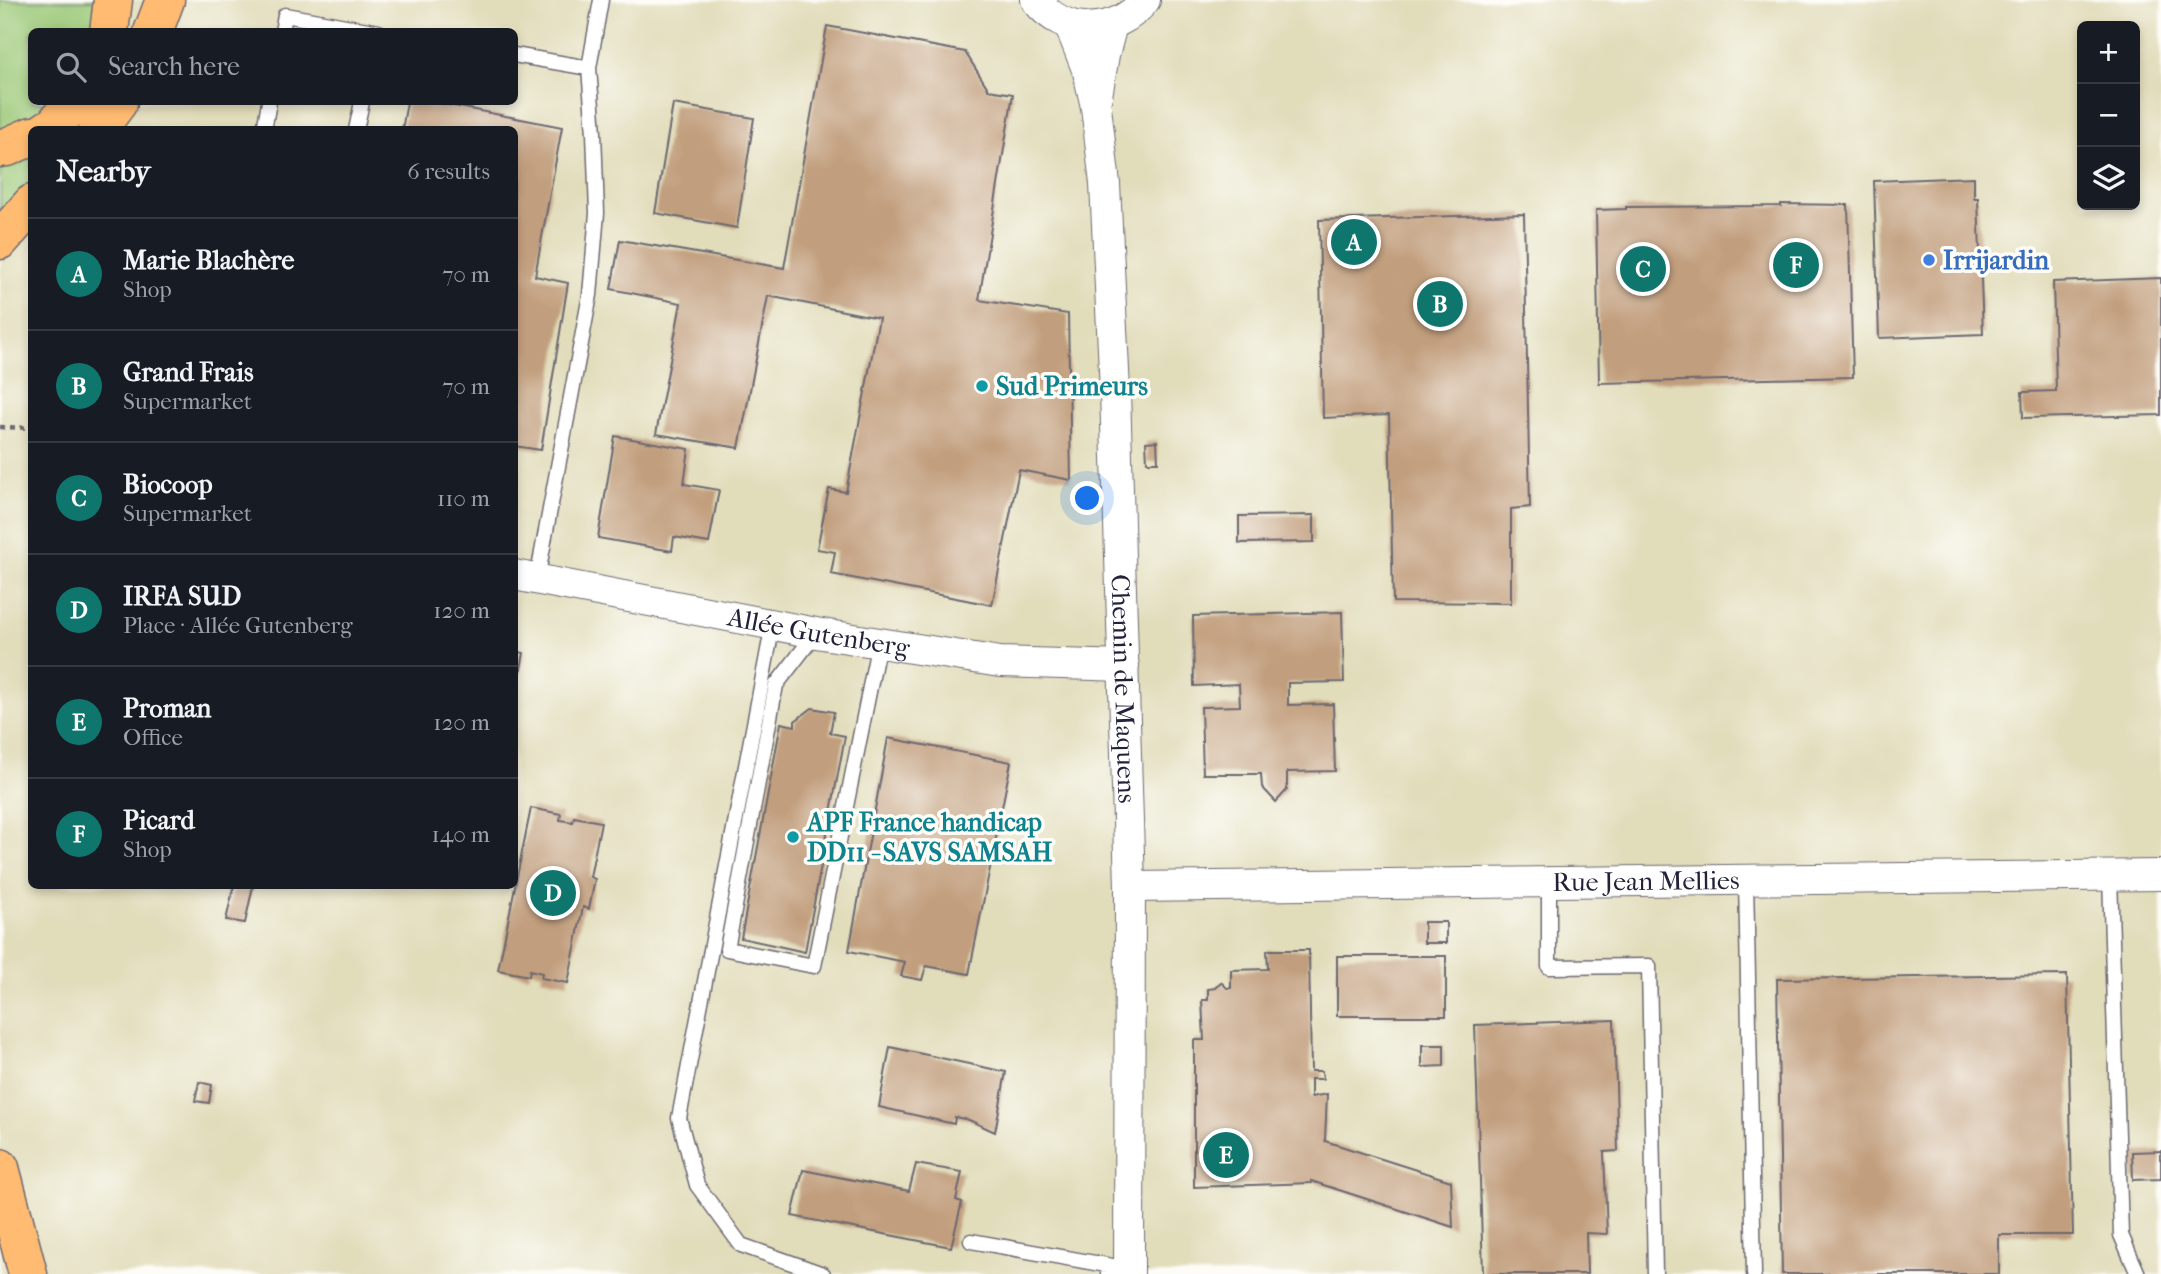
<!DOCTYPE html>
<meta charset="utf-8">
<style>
body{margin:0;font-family:"IM FELL French Canon",serif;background:#20242c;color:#f1f3f6}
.controls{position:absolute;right:21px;top:21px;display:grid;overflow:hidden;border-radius:10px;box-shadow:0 4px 10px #0003}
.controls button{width:63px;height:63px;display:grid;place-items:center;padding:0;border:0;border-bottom:2px solid #363941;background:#171b24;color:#f1f3f6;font:35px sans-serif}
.you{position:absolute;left:1088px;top:499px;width:24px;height:24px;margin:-18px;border:5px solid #fff;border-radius:50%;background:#1a73e8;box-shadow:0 0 0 10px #1a73e833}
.badge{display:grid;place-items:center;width:46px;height:46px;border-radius:50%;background:#0f766e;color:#fff;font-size:23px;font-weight:700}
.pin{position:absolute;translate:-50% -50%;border:4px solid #fff;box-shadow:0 2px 7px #0006}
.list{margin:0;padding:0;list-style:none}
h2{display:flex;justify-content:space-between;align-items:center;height:91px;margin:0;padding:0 28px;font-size:30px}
h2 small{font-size:23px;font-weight:400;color:#9ea1a6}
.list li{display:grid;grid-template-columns:46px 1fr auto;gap:21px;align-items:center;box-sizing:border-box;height:112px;padding:0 28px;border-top:2px solid #363941}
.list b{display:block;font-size:26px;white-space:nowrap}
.list p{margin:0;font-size:23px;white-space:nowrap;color:#9ea1a6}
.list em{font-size:23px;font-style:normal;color:#9ea1a6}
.icon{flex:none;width:38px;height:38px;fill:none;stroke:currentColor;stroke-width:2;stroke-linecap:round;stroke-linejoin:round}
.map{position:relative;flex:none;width:2161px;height:1274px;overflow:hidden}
.search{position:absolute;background:#171b24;box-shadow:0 4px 10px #0003;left:28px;top:28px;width:490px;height:77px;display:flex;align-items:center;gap:18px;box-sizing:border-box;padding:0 24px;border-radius:10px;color:#9ea1a6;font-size:26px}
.panel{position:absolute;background:#171b24;box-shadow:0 4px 10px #0003;left:28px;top:126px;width:490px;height:763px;border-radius:10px}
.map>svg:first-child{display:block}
.built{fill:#e1dcba;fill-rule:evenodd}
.green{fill:#99c775;stroke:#5e7458;stroke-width:2}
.building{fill:#c19e7d}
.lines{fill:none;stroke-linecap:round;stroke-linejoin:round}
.service-casing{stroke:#6c6871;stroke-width:17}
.minor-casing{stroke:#6c6871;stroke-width:32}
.primary-casing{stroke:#6c6871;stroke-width:41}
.path{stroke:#6c6871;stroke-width:4.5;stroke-dasharray:5 5;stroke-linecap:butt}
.service{stroke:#fff;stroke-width:14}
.minor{stroke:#fff;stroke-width:30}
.primary{stroke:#ffbb71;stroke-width:38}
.shop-dot{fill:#3f7fe0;stroke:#fdfcf7;stroke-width:2.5}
.culture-dot{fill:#0f9aa8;stroke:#fdfcf7;stroke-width:2.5}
.labels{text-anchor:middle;stroke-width:7;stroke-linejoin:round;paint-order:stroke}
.shop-label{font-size:26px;font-weight:bold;fill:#366cbe;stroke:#fdfcf7;text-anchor:start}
.culture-label{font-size:26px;font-weight:bold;fill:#0d838f;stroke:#fdfcf7;text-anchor:start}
.street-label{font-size:26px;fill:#22223b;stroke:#fdfcf7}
</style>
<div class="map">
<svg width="2161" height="1274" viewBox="0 0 2161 1274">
<rect width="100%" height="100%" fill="#fdfcf7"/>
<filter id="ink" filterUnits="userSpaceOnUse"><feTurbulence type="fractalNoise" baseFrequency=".0143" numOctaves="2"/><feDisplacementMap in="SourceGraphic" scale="14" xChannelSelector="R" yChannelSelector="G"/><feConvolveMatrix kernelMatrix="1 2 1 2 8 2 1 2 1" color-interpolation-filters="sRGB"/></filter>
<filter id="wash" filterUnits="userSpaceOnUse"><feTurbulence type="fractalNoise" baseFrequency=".00686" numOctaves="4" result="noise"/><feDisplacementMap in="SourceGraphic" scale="28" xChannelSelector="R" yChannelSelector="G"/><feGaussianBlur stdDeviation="1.57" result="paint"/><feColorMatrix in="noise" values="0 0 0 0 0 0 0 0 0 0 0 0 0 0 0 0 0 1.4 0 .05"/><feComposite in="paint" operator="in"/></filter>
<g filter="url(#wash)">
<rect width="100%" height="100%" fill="#f6ead5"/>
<path class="built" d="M0 0H2161V1274H0ZM2082 26H2135V205H2082ZM32 32H514V102H32ZM32 130H514V886H32Z"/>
<path class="green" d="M0 0H97L94 31 32 32V102H53L39 115 0 136Z
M31 156V185L0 222V167L18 164Z"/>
<g id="blocks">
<path class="building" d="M827 26 965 52 989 90 1013 94 979 300 1068 314 1071 480 1019 470 992 605 831 574 835 552 817 549 829 489 846 492 879 318 768 296 739 448 656 434 681 303 611 289 620 240 784 268Z
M407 102H434L562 127 535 276 568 283 541 450 514 446V130H402Z
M673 104 754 118 737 228 655 213Z
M1974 177V198H1978L1983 334 1879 338 1874 181Z
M1781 204 1848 205 1853 377 1599 383 1596 210 1626 209V207L1781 206Z
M1524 214 1530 507 1511 509V603L1393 602 1389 415 1323 418 1319 220Z
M2161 278V415L2023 418 2022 392 2056 391 2053 282Z
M615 436 689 449 684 484 719 490 709 543 674 537 672 551 598 538Z
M1157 441 1158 462H1147L1146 442Z
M1314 515V542L1239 543V516Z
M1342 612 1344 682 1288 683V705L1333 704 1335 771 1287 772V790L1276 802 1262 787 1261 774H1203L1201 707 1240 706 1239 684 1194 686 1193 616Z
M514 651 524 653 516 695H514Z
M812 708 834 712 830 733 845 736 805 952 741 938 781 723 795 726V721Z
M888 738 1011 762 969 974 926 966 922 980 901 976 905 962 849 951Z
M531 808 561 814 560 820 573 822 574 817 601 822 590 877 595 879 589 909 583 907 568 983 541 978 542 973 530 970 529 976 498 970Z
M234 886H253L245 923 226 920Z
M1424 922H1446V943H1424Z
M1267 950H1309L1311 1071H1322L1323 1079H1311V1097L1327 1094 1325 1141 1451 1181 1453 1227 1311 1181V1183L1194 1187V1040H1204L1202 1000H1208V989L1215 988 1221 982 1227 988H1231V970L1268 969Z
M1337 956H1446V1016H1337Z
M2067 975 2073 1235H1999V1274H1782L1777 979Z
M1614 1020 1618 1151 1604 1152 1607 1234 1586 1233 1587 1274H1483L1475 1025Z
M1422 1045H1444V1066L1422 1067Z
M890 1047 1006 1072 995 1132 969 1120 955 1117 954 1124 879 1107Z
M199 1082 212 1085 209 1103 195 1101Z
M2161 1151V1179L2133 1180 2132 1152Z
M916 1164 962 1172 956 1200 962 1202 951 1247 792 1216 803 1170 909 1191Z"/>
</g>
</g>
<g filter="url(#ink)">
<use href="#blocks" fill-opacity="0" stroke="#6c6871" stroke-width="2"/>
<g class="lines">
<defs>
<path id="service" d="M282 32 285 15 379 32
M514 55 589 68
M264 130 269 102
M356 130 362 102
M537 579 590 295 597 213 594 133 589 68 601 0
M773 624 679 1118 697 1185 741 1245 823 1274
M816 633 776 685 727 949 814 966 879 642
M2110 876 2121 1235 2138 1274
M1746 880 1754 1274
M1549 882V967L1649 966 1655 1274
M971 1241 1129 1269 1108 1274"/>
<g id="minor">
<path d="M1036 0C1064 37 1117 36 1145 0"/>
<path id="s1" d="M1070 26 1088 72 1096 107 1105 184 1115 391 1130 887 1129 1274"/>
<path d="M1097 96 1104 55 1112 25"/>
<path id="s2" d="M514 575 816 633 1000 662 1124 666"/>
<path id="s3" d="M1130 887 2161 875"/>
</g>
<path id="primary" d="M109 32 113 0
M153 32 165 0
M47 130 54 126 73 102
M97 130 118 102
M0 148 7 147 32 136
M0 240 32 204
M0 1168 28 1274"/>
</defs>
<use href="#service" class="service-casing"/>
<use href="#minor" class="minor-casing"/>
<use href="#primary" class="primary-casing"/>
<path class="path" d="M0 427 32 428"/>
<use href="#service" class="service"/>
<use href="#minor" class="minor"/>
<use href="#primary" class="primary"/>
</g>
</g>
<circle class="shop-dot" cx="1929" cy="260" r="7"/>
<g class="culture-dot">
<circle cx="982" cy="386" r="7"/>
<circle cx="793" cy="837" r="7"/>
</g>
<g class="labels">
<g class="shop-label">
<text x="1943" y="269">Irrijardin</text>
</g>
<g class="culture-label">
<text x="996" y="395">Sud Primeurs</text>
<text x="807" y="831">APF France handicap<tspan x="807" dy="30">DD11 - SAVS SAMSAH</tspan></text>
</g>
<g class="street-label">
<text dy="9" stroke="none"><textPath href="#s2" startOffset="310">Allée Gutenberg</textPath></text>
<text dy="9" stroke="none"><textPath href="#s1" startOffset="668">Chemin de Maquens</textPath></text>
<text dy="9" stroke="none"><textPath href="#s3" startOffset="516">Rue Jean Mellies</textPath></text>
</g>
</g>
</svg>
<div class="controls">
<button>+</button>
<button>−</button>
<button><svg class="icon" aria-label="layers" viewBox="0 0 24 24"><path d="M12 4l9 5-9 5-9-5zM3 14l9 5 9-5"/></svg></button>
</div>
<div class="you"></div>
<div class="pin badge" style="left:1354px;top:242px">A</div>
<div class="pin badge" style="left:1440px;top:304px">B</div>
<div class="pin badge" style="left:1643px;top:269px">C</div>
<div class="pin badge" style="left:553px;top:893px">D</div>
<div class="pin badge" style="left:1226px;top:1155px">E</div>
<div class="pin badge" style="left:1796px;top:265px">F</div>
<div class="search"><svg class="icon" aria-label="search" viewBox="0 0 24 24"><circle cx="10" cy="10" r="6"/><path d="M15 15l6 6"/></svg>Search here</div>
<section class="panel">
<h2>Nearby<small>6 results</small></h2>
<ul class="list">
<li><span class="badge">A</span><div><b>Marie Blachère</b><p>Shop</p></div><em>70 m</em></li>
<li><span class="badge">B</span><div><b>Grand Frais</b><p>Supermarket</p></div><em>70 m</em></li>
<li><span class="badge">C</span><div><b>Biocoop</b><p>Supermarket</p></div><em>110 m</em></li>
<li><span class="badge">D</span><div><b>IRFA SUD</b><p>Place · Allée Gutenberg</p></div><em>120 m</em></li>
<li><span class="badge">E</span><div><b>Proman</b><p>Office</p></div><em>120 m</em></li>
<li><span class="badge">F</span><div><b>Picard</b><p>Shop</p></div><em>140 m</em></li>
</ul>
</section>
</div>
